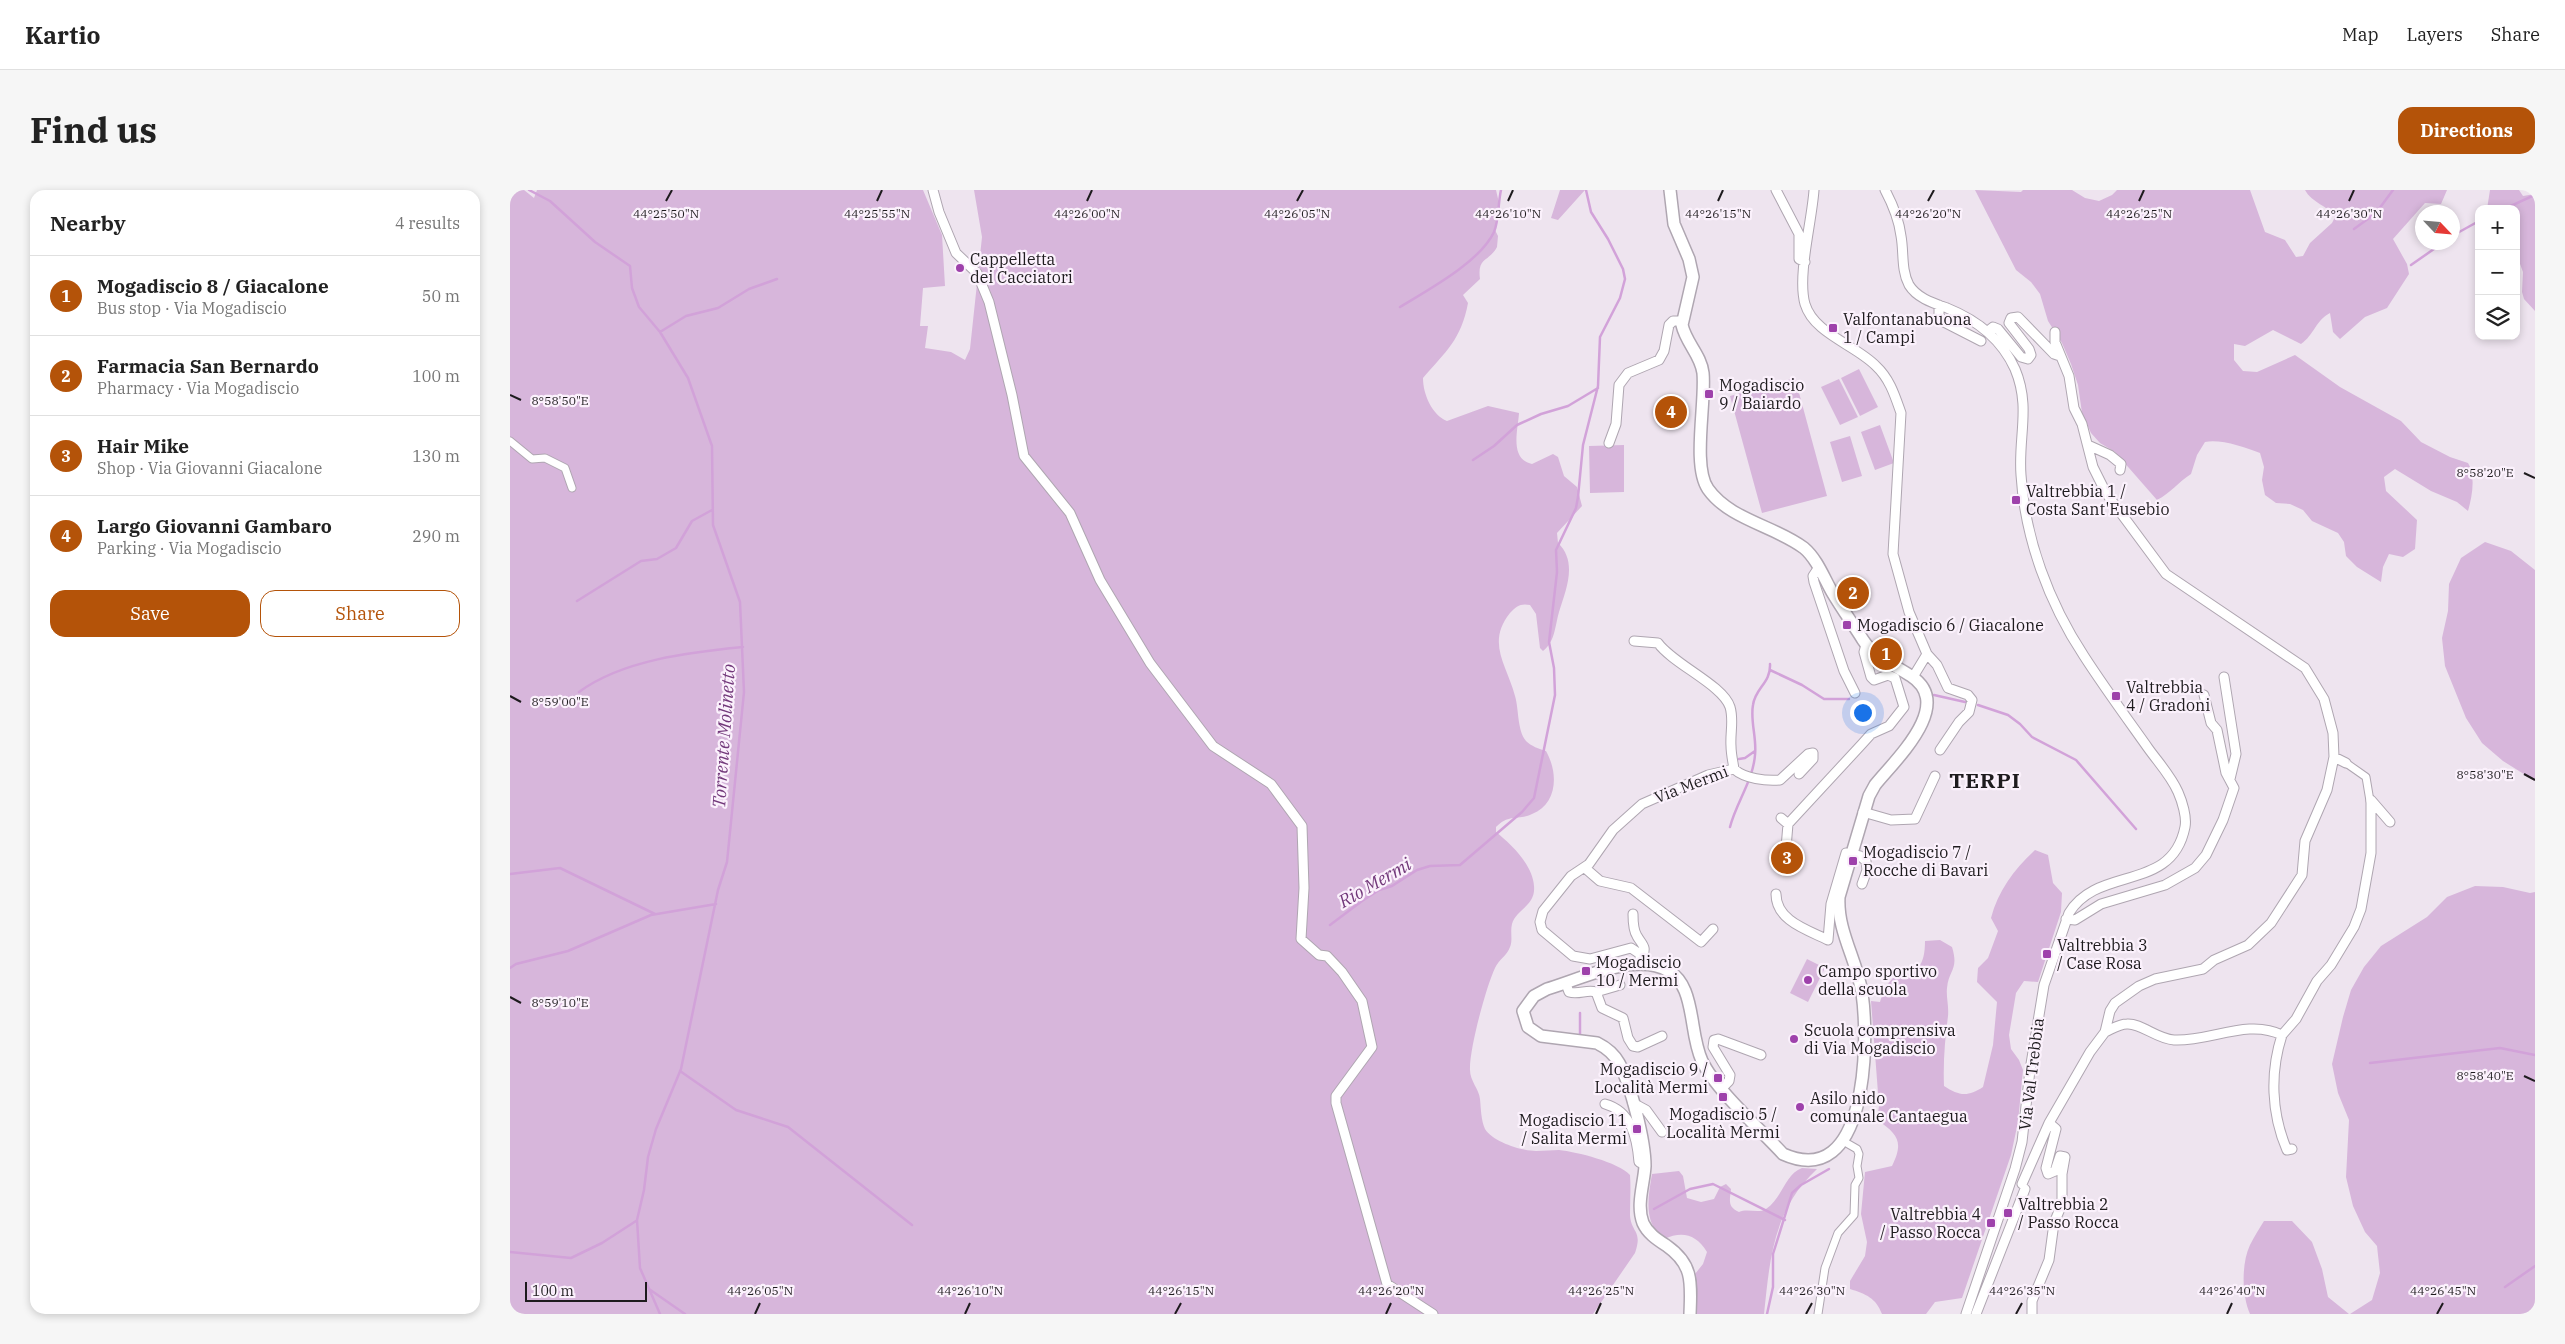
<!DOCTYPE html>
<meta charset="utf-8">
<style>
body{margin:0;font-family:"IBM Plex Serif",serif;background:#f6f6f6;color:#222}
.controls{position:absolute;right:15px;top:15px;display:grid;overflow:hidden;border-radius:10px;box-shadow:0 2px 8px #0003}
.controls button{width:45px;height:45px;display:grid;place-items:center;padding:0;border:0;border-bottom:1px solid #e0e0e0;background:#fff;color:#222;font:25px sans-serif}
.compass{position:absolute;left:1905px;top:15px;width:45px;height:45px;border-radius:50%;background:#fff;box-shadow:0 2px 8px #0003;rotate:116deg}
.scale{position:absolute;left:15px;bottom:12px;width:122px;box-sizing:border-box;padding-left:5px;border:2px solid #1e1b1e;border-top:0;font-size:14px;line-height:18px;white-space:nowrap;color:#1e1b1e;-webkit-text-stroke:4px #fbf1fc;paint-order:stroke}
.you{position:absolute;left:1352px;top:522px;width:18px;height:18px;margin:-12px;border:4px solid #fff;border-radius:50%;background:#1a73e8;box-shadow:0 0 0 8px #1a73e833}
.badge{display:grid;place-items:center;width:32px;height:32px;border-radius:50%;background:#b45309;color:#fff;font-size:16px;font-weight:700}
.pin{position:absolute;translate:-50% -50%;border:2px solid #fff;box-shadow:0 1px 5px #0006}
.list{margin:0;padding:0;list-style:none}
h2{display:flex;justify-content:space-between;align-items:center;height:65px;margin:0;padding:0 20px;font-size:21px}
h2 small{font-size:16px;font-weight:400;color:#767676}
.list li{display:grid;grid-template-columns:32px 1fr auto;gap:15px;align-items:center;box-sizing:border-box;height:80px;padding:0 20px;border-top:1px solid #e0e0e0}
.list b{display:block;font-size:19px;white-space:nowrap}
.list p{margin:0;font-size:16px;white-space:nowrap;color:#767676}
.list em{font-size:16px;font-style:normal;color:#767676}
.actions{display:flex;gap:10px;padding:15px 20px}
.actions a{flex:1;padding:11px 0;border:1px solid #b45309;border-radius:15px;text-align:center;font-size:18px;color:#b45309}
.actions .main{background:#b45309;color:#fff}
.icon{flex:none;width:28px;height:28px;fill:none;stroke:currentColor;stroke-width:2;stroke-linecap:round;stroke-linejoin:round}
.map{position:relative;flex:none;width:2025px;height:1124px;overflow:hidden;border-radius:15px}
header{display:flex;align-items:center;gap:30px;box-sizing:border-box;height:70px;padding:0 25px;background:#fff;border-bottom:1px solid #e0e0e0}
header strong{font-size:24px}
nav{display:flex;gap:28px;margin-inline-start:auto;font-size:18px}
.intro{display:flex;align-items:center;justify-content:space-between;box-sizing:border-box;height:120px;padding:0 30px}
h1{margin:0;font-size:35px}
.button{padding:12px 22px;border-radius:15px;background:#b45309;color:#fff;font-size:18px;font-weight:700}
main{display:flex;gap:30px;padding:0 30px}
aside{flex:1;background:#fff;border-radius:15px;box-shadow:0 2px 8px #0003}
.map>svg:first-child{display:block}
.green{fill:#d7b6db}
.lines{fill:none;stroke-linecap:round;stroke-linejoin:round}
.stream{stroke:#d2a2d9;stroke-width:2.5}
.pedestrian-casing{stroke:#afa6b1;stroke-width:9}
.minor-casing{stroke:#afa6b1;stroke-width:11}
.tertiary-casing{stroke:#afa6b1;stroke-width:14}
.pedestrian{stroke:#fff;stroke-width:7}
.minor{stroke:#fff;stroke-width:9}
.tertiary{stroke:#fff;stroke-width:11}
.ticks{fill:none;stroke:#1e1b1e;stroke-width:2}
.poi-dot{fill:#9e41ab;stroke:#fbf1fc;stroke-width:2}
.labels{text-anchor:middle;stroke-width:4.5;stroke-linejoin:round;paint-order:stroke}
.poi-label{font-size:16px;fill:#1e1b1e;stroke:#fbf1fc;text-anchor:start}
.street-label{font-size:16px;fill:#1e1b1e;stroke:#fbf1fc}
.water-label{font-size:18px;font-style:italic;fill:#72387a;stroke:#fbf1fc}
.district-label{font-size:21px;font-weight:bold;letter-spacing:1px;fill:#1e1b1e;stroke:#fbf1fc}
.ticks-label{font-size:12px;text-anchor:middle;fill:#1e1b1e;stroke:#fbf1fc;stroke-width:4.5;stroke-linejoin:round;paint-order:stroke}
</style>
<header>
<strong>Kartio</strong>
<nav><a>Map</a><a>Layers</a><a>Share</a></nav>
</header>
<div class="intro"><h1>Find us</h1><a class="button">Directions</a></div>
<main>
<aside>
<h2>Nearby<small>4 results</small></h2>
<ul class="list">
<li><span class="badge">1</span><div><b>Mogadiscio 8 / Giacalone</b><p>Bus stop · Via Mogadiscio</p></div><em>50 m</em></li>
<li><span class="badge">2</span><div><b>Farmacia San Bernardo</b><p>Pharmacy · Via Mogadiscio</p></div><em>100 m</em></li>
<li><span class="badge">3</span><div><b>Hair Mike</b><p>Shop · Via Giovanni Giacalone</p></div><em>130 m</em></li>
<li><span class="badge">4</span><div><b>Largo Giovanni Gambaro</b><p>Parking · Via Mogadiscio</p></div><em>290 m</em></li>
</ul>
<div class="actions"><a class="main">Save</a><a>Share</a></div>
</aside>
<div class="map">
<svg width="2025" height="1124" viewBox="0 0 2025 1124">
<rect width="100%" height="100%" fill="#eee4ef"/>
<path class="green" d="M0 0H14L24 8 27 0H413L432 45 435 96 413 98 410 136H418L415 158 441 162 455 170 460 159 472 47 464 0H986L989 13 985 40 988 46 987 57C979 72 967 67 970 89L953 105 958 113C951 150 936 161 913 188 913 204 922 225 937 231L978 216 1009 223C1008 240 999 269 1022 274L1043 264 1048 267 1054 286 1067 297 1072 316 1047 343 1048 353C1068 372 1056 400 1049 422 1045 436 1045 452 1033 461L1030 458 1026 424 1020 415C1011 413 1006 416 1000 423 976 453 997 475 1005 506 1009 519 1007 540 1016 551 1021 556 1029 559 1036 561 1049 584 1047 614 1022 624 1007 631 1000 623 986 637V642C1001 654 1023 675 1024 696 1026 716 1006 719 1002 734 1000 742 1003 750 1000 757 997 766 989 769 985 778 976 797 959 860 960 880 960 891 969 899 970 909 971 919 971 930 975 939 983 952 1012 961 1026 961 1034 961 1042 960 1049 960 1067 962 1108 972 1120 985 1121 999 1120 1012 1120 1025 1121 1043 1133 1040 1125 1063L1083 1124H0V254L16 268 56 276 26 267 0 249Z
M1050 0H1075L1048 30 1041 28Z
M1465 0 1511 2 1513 0H1562L1575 8 1589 11 1602 5 1607 0H1740L1755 42 1775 50 1786 67 1793 66 1800 53 1822 33 1825 27C1817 15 1802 13 1795 0H1937L1931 14 1915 13 1883 49 1897 74 1899 84 1877 118 1855 127 1830 149 1823 142 1820 123C1806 130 1804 145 1791 154L1763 140 1735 156 1724 154V170L1733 181 1747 182 1785 165 1830 197 1891 231 1911 252 1940 267 1958 273C1966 286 1962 307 1958 321L1947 312 1921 301 1885 279 1874 287 1876 301 1907 330 1905 359 1893 367 1879 364 1873 377 1871 392 1847 377 1836 366 1834 352 1828 343 1802 331 1793 320 1780 314 1766 313 1755 305 1752 290 1754 277 1750 263C1734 257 1711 249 1695 252L1687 265 1681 284C1668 292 1661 303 1647 310L1605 262 1590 253 1581 243 1572 223 1568 195 1561 174 1552 153 1538 131 1530 104 1521 92 1506 80Z
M1980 0H2009L2013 6 2025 4V121L2014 109 2012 102 2013 82 2006 63V19H1977Z
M1349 179 1368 217 1350 226 1331 188Z
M1285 188 1317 306 1252 323 1220 206Z
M1329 189 1348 227 1330 235 1311 197Z
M1370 235 1384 273 1365 280 1351 242Z
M1340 246 1352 286 1332 292 1320 252Z
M1114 255V302L1080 303 1079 256Z
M1975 352 2001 361 2025 380V591L1993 571 1972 553 1956 528 1935 476 1932 448 1938 421 1939 394 1951 368Z
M1525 660 1538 665 1543 693 1552 703 1551 722 1528 792 1514 791 1506 803 1499 845 1501 859 1509 870 1513 880 1508 932 1501 965 1452 1108 1425 1112 1416 1124H1372C1366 1108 1356 1104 1340 1099V1091L1355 1066 1357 1052 1351 1024 1355 982 1382 976C1394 952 1388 944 1367 930L1369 916 1361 811 1370 812 1374 798 1383 788C1408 785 1415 775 1415 751L1430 750 1442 757C1449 780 1439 779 1437 798 1436 807 1439 816 1438 826 1435 849 1433 872 1434 896 1449 906 1458 907 1473 897L1483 855 1487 812 1467 792 1468 778 1478 768 1488 741 1481 728C1488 701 1504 679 1525 660Z
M1965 696 1993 697 2020 703 2025 702V1124H1840L1862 1110 1870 1083 1867 1056 1855 1042 1843 1016 1836 987 1839 930 1828 903 1822 874 1833 827 1841 800 1854 777 1871 756 1917 727 1937 707Z
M1297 769 1315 778 1298 812 1280 803Z
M1292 978 1307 979C1263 1020 1260 1068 1254 1124H1187V1098L1185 1084 1193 1074 1197 1062C1186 1044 1172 1041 1154 1049 1133 1033 1138 1008 1142 984L1169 981 1173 986 1177 1008 1191 1012 1204 1009 1210 997 1216 994 1221 999C1220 1010 1217 1017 1229 1022 1238 1018 1248 1024 1256 1019 1272 1009 1275 984 1292 978Z
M1754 1031H1782L1802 1052 1812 1079 1818 1107 1839 1124H1740C1732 1106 1731 1074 1740 1055 1744 1047 1749 1039 1754 1031Z"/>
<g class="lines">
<path class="stream" d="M19 0 40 11 85 52 120 76 122 98 129 117 150 142 178 188 202 256 203 335 230 412 234 502 217 672 208 700 171 879 146 939 138 967 134 1000 127 1030 130 1078 150 1124
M1994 19 2025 5
M1844 39 1866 23 1883 0
M1942 46 1969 31
M1901 75 1934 52
M890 117C918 100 970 72 984 42 989 30 988 13 991 0
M150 142 176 126 208 118 239 99 267 89
M963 270 984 256 1007 235 1031 224 1058 216 1088 198
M67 411 131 371 147 369 166 358 182 331 202 320
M1260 480 1292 495 1314 509H1339
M69 502C112 470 181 462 233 457
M1424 505 1455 512
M1468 515 1498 525 1510 534 1522 547 1566 570 1626 639
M1229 569 1235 568 1245 561
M1220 637C1226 613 1243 591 1245 565 1247 548 1240 531 1243 515 1245 498 1261 493 1260 474
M0 684 50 678 145 724
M820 735 852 711 869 700 882 696 907 680 920 676 950 675 1012 622 1024 608 1045 505 1044 478 1039 452 1047 382 1046 360 1066 318 1068 307 1073 255 1088 196 1090 147 1110 108 1115 89 1113 79 1098 49 1081 22 1076 0
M0 778 6 774 58 761 141 725 206 714
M1070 823V844
M1860 873 1990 858 2025 865
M170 881 226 920 278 937 402 1035
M1144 1019 1180 999 1203 994 1275 1030
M0 1062 61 1068 92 1053 126 1031
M1995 1097 2025 1076
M139 1099 175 1124
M1257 1124 1263 1097V1064L1282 1003 1291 995 1319 979"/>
<defs>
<path id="pedestrian" d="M0 251 22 269 35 268 55 278 62 298
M1836 573 1856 587 1860 611
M1308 1124 1315 1078 1328 1043 1344 1025 1345 995 1349 988 1347 976 1349 964 1347 959 1333 951"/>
<path id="minor" d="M423 0 429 22 446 63 467 83 479 112 502 205 514 266 560 323 590 390 640 473 703 556 761 594 792 636 794 698 791 749 809 765 817 766 832 782 852 811 862 857 826 906V913L877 1094 923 1124
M1266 0 1289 44V69L1295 72
M1304 0C1302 31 1287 86 1295 114 1304 144 1346 155 1366 176 1380 189 1385 206 1391 223L1383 364 1399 422 1417 464 1403 487
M1375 0C1383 15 1389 30 1391 46 1394 62 1391 80 1399 95 1407 108 1423 113 1437 118 1467 130 1491 148 1505 179 1521 217 1508 247 1511 285 1515 349 1539 413 1574 466 1594 497 1616 527 1638 558 1648 572 1661 586 1668 602 1672 611 1677 627 1675 637 1662 703 1588 675 1559 723L1534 795 1520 880 1512 952 1505 979 1456 1124
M1429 115V125L1432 131 1471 151
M1478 141 1483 137 1488 139 1511 167 1518 169 1521 165 1519 159 1499 133 1501 128 1508 127 1544 164 1550 166
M1099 253 1106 234 1109 195 1118 183 1149 170 1154 161 1159 135 1163 131H1172
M1578 255 1600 265 1611 274 1610 280
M1309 377 1303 386 1304 392 1334 481 1345 503
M1124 451 1148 453C1163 474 1213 495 1220 517 1224 530 1220 543 1221 556 1221 564 1223 572 1224 579
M1417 464 1427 475 1438 498 1458 505 1462 510 1459 522 1449 532 1430 560
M1714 487 1726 564 1720 589
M1824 567 1836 573
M1224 579C1235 589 1256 591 1270 590L1298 564 1303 563V569L1289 584
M1353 622 1381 630 1405 629 1425 586
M1271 628 1278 634 1352 554 1361 544 1379 536 1394 517 1385 488 1378 485 1364 490 1361 487 1354 462 1356 455
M1276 658 1278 634
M1075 678 1090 691 1121 698 1191 752 1203 739
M1266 704C1266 731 1298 740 1318 750L1321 714 1336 663 1350 666 1356 671 1357 680 1352 694
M1123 724C1123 731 1123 740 1127 746 1132 755 1138 757 1131 768
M1556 729 1565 730 1591 714 1655 695 1685 678 1696 665 1713 630 1724 598 1716 583 1707 540 1701 533 1694 505
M1130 773V764L1121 758 1080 769 1063 766 1032 740 1030 732 1033 721 1061 686 1079 674 1103 640 1132 614 1198 585 1224 579
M1056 794 1059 802C1069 805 1077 799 1086 802L1092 818 1113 828 1118 848 1123 856 1128 857 1152 846
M1086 802 1110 795
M1595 842C1602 839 1609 834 1617 834 1631 833 1647 849 1664 850 1699 852 1738 828 1772 845L1786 829 1807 791 1821 775 1844 737 1851 719 1861 663V610L1880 632
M1772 845C1760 882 1761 923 1777 960L1782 959
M1212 898 1219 891 1220 885 1203 857 1204 850 1208 849 1251 865
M1123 913 1136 920 1152 942
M1095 914C1121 921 1127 947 1129 972L1135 975
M1512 994 1539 933 1580 862 1595 842 1600 821 1605 813 1629 796 1645 789 1693 779 1704 770 1738 755 1761 733 1792 685 1795 651 1817 600 1824 567 1823 543 1814 509 1795 478 1656 384 1596 303 1583 277 1572 234 1564 218 1559 186 1545 152V142
M1466 1124 1515 999
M1522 1124V1111L1539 1070 1544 1033 1552 1014V984L1555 967 1550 966 1545 981 1538 984 1536 978 1546 939 1539 933"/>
<path id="tertiary" d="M1160 0 1164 34 1179 69 1183 87 1172 135C1176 153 1191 165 1193 183 1196 212 1182 276 1198 299 1220 330 1265 336 1294 358 1307 369 1314 388 1322 402 1332 419 1343 434 1353 450 1363 466 1386 476 1401 486 1445 515 1386 569 1365 595L1359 606 1329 707C1327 741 1347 770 1352 803 1359 852 1358 1002 1273 964 1251 940 1205 899 1192 871 1182 849 1184 823 1175 801 1154 748 1075 788 1037 799L1024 806 1013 821 1018 837 1031 846 1087 853C1095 857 1104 864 1109 873 1121 895 1135 951 1135 976 1134 994 1126 1015 1133 1033 1138 1044 1148 1050 1157 1056 1184 1075 1181 1094 1180 1124"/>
</defs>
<use href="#pedestrian" class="pedestrian-casing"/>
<use href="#minor" class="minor-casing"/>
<use href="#tertiary" class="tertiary-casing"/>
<use href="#pedestrian" class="pedestrian"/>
<use href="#minor" class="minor"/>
<use href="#tertiary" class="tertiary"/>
</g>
<path class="ticks" d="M156 11 162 0M367 11 372 0M577 11 582 0M787 11 793 0M998 11 1003 0M1208 11 1213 0M1418 11 1424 0M1629 11 1634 0M1839 11 1844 0M0 205 11 210M2014 283 2025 288M0 506 11 512M2014 584 2025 590M0 807 11 813M2014 886 2025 891M245 1124 250 1113M455 1124 460 1113M665 1124 671 1113M876 1124 881 1113M1086 1124 1091 1113M1296 1124 1302 1113M1506 1124 1512 1113M1717 1124 1722 1113M1927 1124 1933 1113"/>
<g class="poi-dot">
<circle cx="450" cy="78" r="5"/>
<rect x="1318" y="133" width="10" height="10" rx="2.5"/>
<rect x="1194" y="199" width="10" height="10" rx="2.5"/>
<rect x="1501" y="305" width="10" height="10" rx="2.5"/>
<rect x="1332" y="430" width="10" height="10" rx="2.5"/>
<rect x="1601" y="501" width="10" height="10" rx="2.5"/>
<rect x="1338" y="666" width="10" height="10" rx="2.5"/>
<rect x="1532" y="759" width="10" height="10" rx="2.5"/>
<rect x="1071" y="776" width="10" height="10" rx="2.5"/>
<circle cx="1298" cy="790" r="5"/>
<circle cx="1284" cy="849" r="5"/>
<rect x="1203" y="883" width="10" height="10" rx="2.5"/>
<rect x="1208" y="902" width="10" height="10" rx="2.5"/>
<circle cx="1290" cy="917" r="5"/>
<rect x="1122" y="934" width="10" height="10" rx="2.5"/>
<rect x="1493" y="1018" width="10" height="10" rx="2.5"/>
<rect x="1476" y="1028" width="10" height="10" rx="2.5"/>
</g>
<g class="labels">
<g class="poi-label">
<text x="460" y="75">Cappelletta<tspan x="460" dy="18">dei Cacciatori</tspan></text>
<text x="1333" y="135">Valfontanabuona<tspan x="1333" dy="18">1 / Campi</tspan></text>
<text x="1209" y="201">Mogadiscio<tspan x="1209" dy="18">9 / Baiardo</tspan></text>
<text x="1516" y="307">Valtrebbia 1 /<tspan x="1516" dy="18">Costa Sant'Eusebio</tspan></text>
<text x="1347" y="441">Mogadiscio 6 / Giacalone</text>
<text x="1616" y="503">Valtrebbia<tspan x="1616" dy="18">4 / Gradoni</tspan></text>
<text x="1353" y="668">Mogadiscio 7 /<tspan x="1353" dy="18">Rocche di Bavari</tspan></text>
<text x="1547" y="761">Valtrebbia 3<tspan x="1547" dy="18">/ Case Rosa</tspan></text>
<text x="1086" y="778">Mogadiscio<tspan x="1086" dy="18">10 / Mermi</tspan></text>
<text x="1308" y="787">Campo sportivo<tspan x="1308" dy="18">della scuola</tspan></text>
<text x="1294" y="846">Scuola comprensiva<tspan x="1294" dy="18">di Via Mogadiscio</tspan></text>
<text x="1198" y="885" text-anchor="end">Mogadiscio 9 /<tspan x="1198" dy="18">Località Mermi</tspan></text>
<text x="1300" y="914">Asilo nido<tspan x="1300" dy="18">comunale Cantaegua</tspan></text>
<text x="1213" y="930" text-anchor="middle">Mogadiscio 5 /<tspan x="1213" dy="18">Località Mermi</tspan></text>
<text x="1117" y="936" text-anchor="end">Mogadiscio 11<tspan x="1117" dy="18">/ Salita Mermi</tspan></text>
<text x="1508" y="1020">Valtrebbia 2<tspan x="1508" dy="18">/ Passo Rocca</tspan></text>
<text x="1471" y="1030" text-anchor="end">Valtrebbia 4<tspan x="1471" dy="18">/ Passo Rocca</tspan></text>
</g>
<g class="street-label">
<text transform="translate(1181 594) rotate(-21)" y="6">Via Mermi</text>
<text transform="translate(1521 884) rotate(-83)" y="6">Via Val Trebbia</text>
</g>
<g class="water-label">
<text transform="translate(214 546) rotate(-86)" y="6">Torrente Molinetto</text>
<text transform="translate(865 693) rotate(-30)" y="6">Rio Mermi</text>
</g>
<g class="district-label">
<text x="1475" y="598">TERPI</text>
</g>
</g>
<g class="ticks-label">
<text x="156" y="28">44°25'50"N</text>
<text x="367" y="28">44°25'55"N</text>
<text x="577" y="28">44°26'00"N</text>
<text x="787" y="28">44°26'05"N</text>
<text x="998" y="28">44°26'10"N</text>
<text x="1208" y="28">44°26'15"N</text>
<text x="1418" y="28">44°26'20"N</text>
<text x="1629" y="28">44°26'25"N</text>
<text x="1839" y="28">44°26'30"N</text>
<text x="50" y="215">8°58'50"E</text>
<text x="1975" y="287">8°58'20"E</text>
<text x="50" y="516">8°59'00"E</text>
<text x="1975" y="589">8°58'30"E</text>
<text x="50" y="817">8°59'10"E</text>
<text x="1975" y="890">8°58'40"E</text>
<text x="250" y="1105">44°26'05"N</text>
<text x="460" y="1105">44°26'10"N</text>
<text x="671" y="1105">44°26'15"N</text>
<text x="881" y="1105">44°26'20"N</text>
<text x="1091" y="1105">44°26'25"N</text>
<text x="1302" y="1105">44°26'30"N</text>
<text x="1512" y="1105">44°26'35"N</text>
<text x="1722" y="1105">44°26'40"N</text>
<text x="1933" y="1105">44°26'45"N</text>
</g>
</svg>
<div class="controls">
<button>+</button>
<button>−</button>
<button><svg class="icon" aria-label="layers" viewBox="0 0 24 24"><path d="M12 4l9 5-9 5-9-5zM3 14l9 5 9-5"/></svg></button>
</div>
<svg class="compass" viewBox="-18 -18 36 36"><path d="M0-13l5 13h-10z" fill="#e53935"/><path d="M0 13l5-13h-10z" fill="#767676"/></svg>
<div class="scale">100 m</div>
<div class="you"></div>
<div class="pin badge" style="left:1376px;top:464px">1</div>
<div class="pin badge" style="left:1343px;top:403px">2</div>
<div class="pin badge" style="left:1277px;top:668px">3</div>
<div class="pin badge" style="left:1161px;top:222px">4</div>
</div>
</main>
